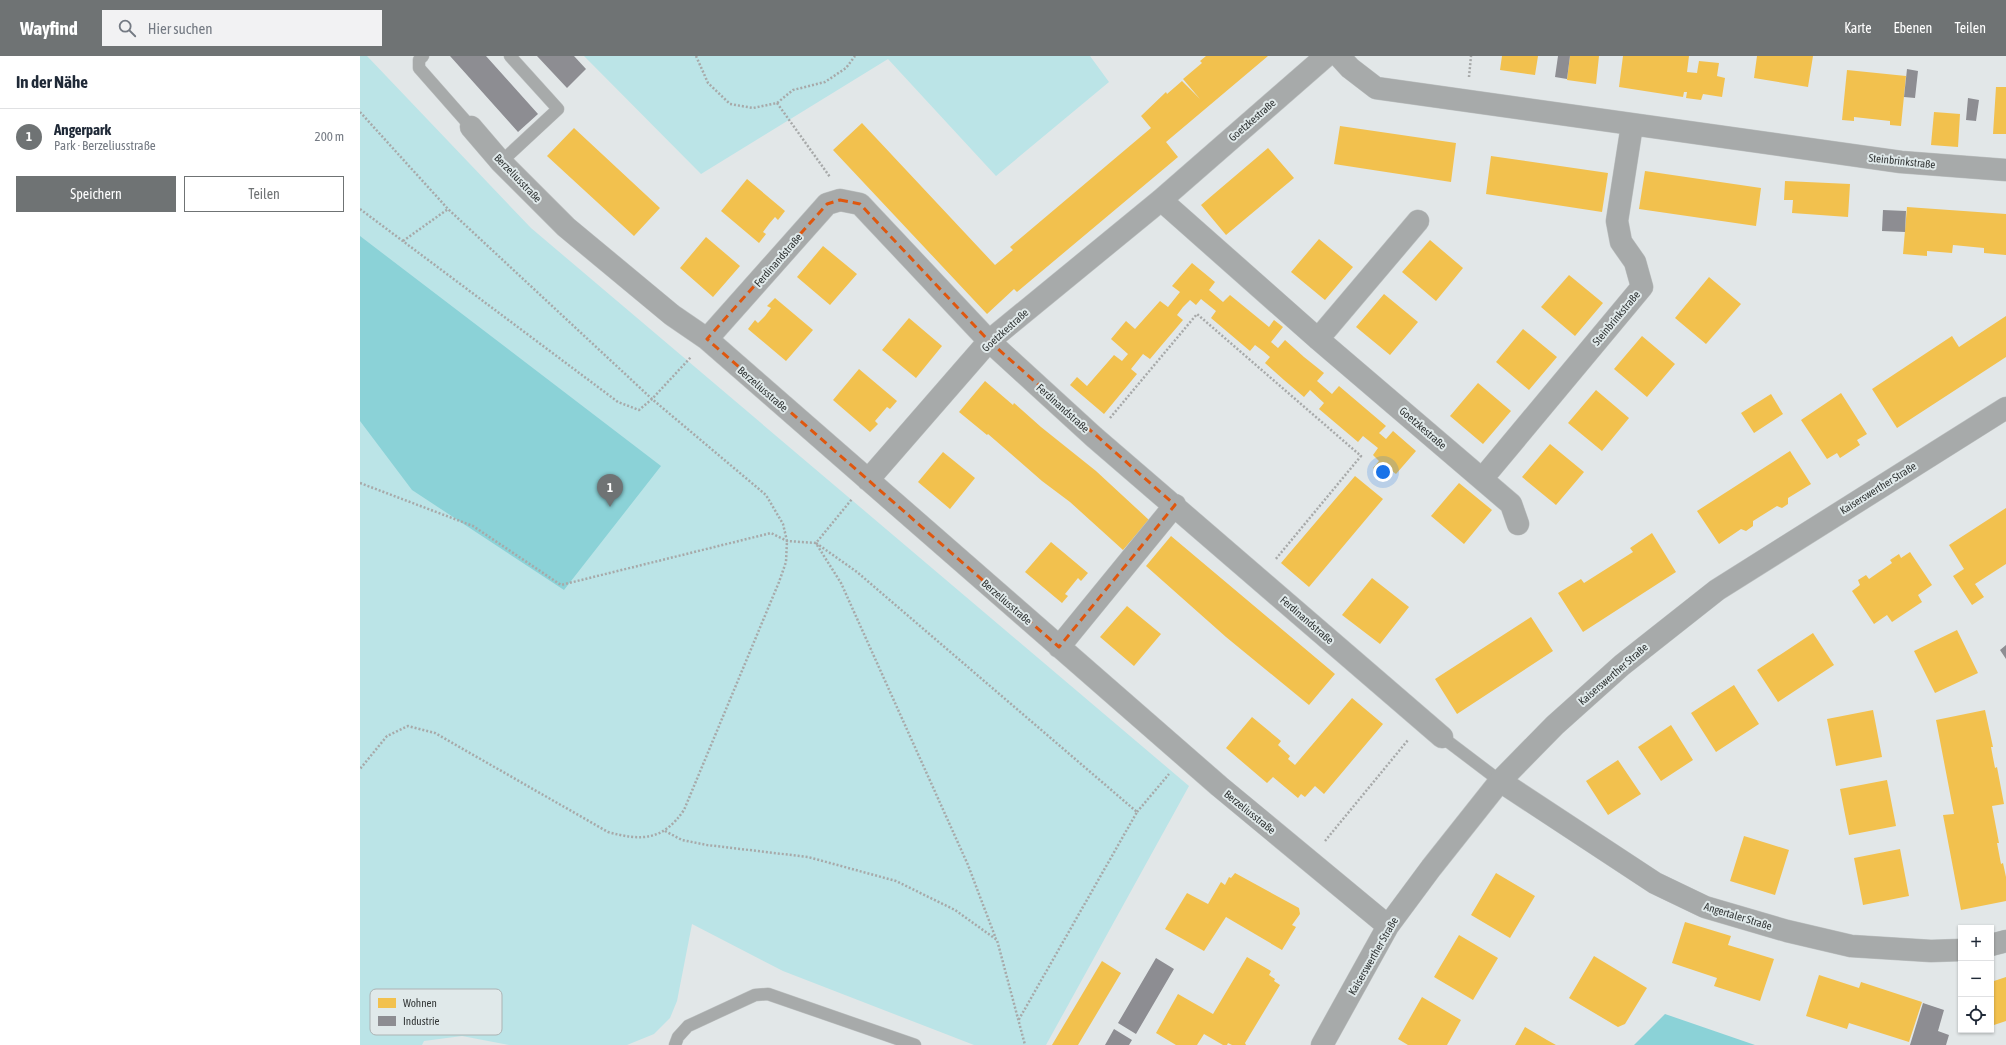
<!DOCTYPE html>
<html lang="de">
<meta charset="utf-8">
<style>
body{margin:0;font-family:"Asap Condensed",sans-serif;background:#f2f2f3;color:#1f2937}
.controls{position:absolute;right:12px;bottom:12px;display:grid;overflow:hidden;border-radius:0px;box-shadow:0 1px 3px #0004}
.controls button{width:36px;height:36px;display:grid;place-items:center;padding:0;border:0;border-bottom:1px solid #e0e1e3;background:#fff;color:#1f2937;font:20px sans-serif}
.you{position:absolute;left:1023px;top:416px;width:14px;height:14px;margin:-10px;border:3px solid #fff;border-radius:50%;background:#1a73e8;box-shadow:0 0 0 6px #1a73e833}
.badge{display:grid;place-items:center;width:26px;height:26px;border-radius:50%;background:#6f7374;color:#fff;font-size:13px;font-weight:700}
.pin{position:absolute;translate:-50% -33px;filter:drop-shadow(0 1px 2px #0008)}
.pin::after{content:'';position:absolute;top:21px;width:14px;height:12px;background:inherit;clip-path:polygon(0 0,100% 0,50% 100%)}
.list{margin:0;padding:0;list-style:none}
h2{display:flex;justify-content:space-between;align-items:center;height:52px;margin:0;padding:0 16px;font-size:17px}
h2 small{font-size:13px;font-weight:400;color:#747a83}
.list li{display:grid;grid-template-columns:26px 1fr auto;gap:12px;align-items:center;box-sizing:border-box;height:56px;padding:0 16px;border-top:1px solid #e0e1e3}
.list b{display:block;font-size:15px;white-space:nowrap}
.list p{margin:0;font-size:13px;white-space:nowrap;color:#747a83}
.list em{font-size:13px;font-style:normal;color:#747a83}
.actions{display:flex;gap:8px;padding:12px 16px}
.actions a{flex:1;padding:9px 0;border:1px solid #6f7374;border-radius:0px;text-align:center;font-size:14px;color:#6f7374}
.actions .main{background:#6f7374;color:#fff}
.icon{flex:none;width:22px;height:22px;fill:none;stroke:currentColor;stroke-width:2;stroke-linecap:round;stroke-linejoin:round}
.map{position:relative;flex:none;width:1646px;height:989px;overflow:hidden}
header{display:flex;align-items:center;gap:24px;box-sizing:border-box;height:56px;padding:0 20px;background:#6f7374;color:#fff}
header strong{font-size:19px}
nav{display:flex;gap:22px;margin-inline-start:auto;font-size:14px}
.search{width:280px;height:36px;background:#f2f2f3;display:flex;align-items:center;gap:10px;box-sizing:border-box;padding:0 14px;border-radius:0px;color:#747a83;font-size:15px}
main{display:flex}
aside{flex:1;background:#fff}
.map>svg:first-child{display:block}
.green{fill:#bbe4e7}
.forest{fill:#8bd2d7}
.homes{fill:#f2c14e}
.industry{fill:#8d8d92}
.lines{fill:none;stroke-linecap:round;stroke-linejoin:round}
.service-casing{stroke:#bfc3c3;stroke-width:13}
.minor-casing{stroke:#bfc3c3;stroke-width:23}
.path{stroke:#a7a9a9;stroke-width:2.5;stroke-dasharray:2 2;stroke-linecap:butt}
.service{stroke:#a7aaaa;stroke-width:12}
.minor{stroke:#a7aaaa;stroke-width:22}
.marked{fill:none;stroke:#df570e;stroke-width:3;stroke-dasharray:8 5;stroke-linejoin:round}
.labels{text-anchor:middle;stroke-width:4;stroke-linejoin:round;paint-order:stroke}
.street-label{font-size:11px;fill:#313535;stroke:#e0e9ea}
.key{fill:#e0e9ea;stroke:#acb3b4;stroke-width:1}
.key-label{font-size:11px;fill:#313535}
</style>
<header>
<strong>Wayfind</strong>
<div class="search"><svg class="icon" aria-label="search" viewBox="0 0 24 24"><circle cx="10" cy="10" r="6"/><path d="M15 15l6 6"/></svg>Hier suchen</div>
<nav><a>Karte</a><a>Ebenen</a><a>Teilen</a></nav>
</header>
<main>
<aside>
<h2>In der Nähe<small></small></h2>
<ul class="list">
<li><span class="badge">1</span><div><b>Angerpark</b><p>Park · Berzeliusstraße</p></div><em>200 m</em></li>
</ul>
<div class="actions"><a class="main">Speichern</a><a>Teilen</a></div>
</aside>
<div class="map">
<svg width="1646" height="989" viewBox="0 0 1646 989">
<rect width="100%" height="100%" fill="#e2e7e8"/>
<path class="green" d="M0 0H7L171 172 829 730 686 989H614L423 915 332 868 317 945 310 962 294 978 267 989H149L102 980 64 985 62 989H0Z
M224 0H730L749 26 636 120 528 3 341 118Z"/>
<path class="forest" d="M0 180 301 410 204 534 52 434 0 365Z
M1305 958 1395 989H1274Z"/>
<path class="homes" d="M846 0H908L806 86 818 101 657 236 654 233 627 258 473 94 502 67 635 209 653 194 650 191 791 72 781 60 806 36 807 38 822 25 840 43 823 23 842 7 840 5Z
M1142 0H1178L1175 19 1140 14Z
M1210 0H1239L1236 28 1207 24Z
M1263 0H1329L1327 16 1337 17 1339 5 1359 7 1357 20 1365 22 1362 41 1343 38 1341 44 1326 42 1327 36H1324L1323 41 1259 31Z
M1397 0H1453L1448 31 1394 22Z
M1487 14 1546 20 1541 70 1530 69V65L1494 61V65L1482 64Z
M1636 31H1646V78H1633Z
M1574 56 1600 58 1598 91 1571 89Z
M980 70 1096 87 1091 126 974 108Z
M214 72 300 152 274 180 187 100Z
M908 92 934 122 866 179 841 149Z
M1131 100 1248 117 1242 156 1126 138Z
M1285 115 1401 132 1396 170 1279 153Z
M387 123 425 155 418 164 415 161 409 168 403 176 406 178 399 187 361 155Z
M1425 125 1490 128 1488 161 1432 157 1433 144H1424Z
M1547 151 1646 158V199L1624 197V192L1593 189 1592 197 1567 195V200L1543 198Z
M346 181 380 210 353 241 320 212Z
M959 183 993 211 965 244 931 216Z
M1070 184 1103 212 1076 245 1042 216Z
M463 190 497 218 470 249 437 221Z
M832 207 855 226 849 234 863 246 870 239 909 271 914 264 923 271 911 286 918 292 925 284 944 301 964 317 957 325 972 338 979 330 1026 370 1019 377 1026 383 1033 375 1056 395 1036 418 1028 412 1022 420 1013 412 1019 405 1013 399 1018 392 1003 380 998 386 959 353 964 347 950 334 944 341 924 324 905 307 910 301 903 295 895 289 890 295 851 262 856 255 841 243 836 249 830 244 823 251 817 259 823 264 790 303 783 298 771 313 777 318 744 358 710 329 717 321 727 330 754 299 762 305 768 298 751 283 766 265 775 273 800 245 808 251 820 236 812 230Z
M1209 219 1243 247 1215 280 1181 251Z
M1349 221 1381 248 1346 288 1315 262Z
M1024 238 1058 266 1030 299 996 271Z
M415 242 453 274 426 305 388 273 395 264 398 267 405 260 411 252 407 250Z
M1646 260V301L1537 372 1512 333 1592 280 1599 291Z
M549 262 582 290 556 322 522 294Z
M1163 273 1197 301 1169 334 1136 306Z
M1282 280 1315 308 1287 341 1254 313Z
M499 313 537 345 530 353 527 351 515 365 518 368 510 376 473 344Z
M625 325 653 349 654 347 681 371 736 415 789 464 763 494 710 446 682 425 628 378 627 379 599 356Z
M1118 327 1151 355 1123 388 1090 360Z
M1236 334 1269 362 1242 395 1208 367Z
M1481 337 1507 378 1497 384 1500 389 1480 402 1477 397 1467 403 1441 364Z
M1411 338 1423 358 1394 377 1381 357Z
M1190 388 1224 416 1196 449 1162 421Z
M1430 395 1451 428 1428 442V448L1422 452 1417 450 1393 465V470L1386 475 1381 473 1359 488 1337 455Z
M583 396 615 422 590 453 558 426Z
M995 420 1023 443 949 531 921 507Z
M1099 427 1132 454 1104 488 1071 460Z
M1646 452V508L1615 528 1624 541 1612 549 1593 520 1604 513 1589 489Z
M1292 477 1316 516 1223 576 1198 537 1221 523 1224 527 1273 496 1270 492Z
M811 480 975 618 949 649 866 581 786 510Z
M691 486 728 517 721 525 718 522 705 538 708 540 702 547 665 516Z
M1550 496 1572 529 1558 539 1562 546 1532 566 1527 559 1514 568 1492 535 1500 529 1498 524 1506 519 1509 523 1532 507 1530 504 1539 498 1541 502Z
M1012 522 1049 551 1020 588 982 559Z
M767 550 801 578 774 610 740 581Z
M1171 561 1193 595 1097 658 1075 623Z
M1597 574 1618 617 1575 637 1554 595Z
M1453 577 1474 609 1418 646 1397 614Z
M1374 629 1399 668 1356 696 1331 657Z
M992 642 1023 668 964 738 955 730 945 741 941 738 938 742 913 721 907 727 866 692 892 661 921 685 918 689 930 700 928 703 935 709Z
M1513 654 1522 701 1476 710 1467 663Z
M1625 654 1633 691H1631L1635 712 1637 711 1644 748 1632 750 1639 787H1637L1641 808 1643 807 1646 821V845L1601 854 1583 759 1594 758 1576 664Z
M1311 669 1333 704 1301 725 1278 691Z
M1258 704 1281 738 1248 759 1226 725Z
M1527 724 1536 770 1489 779 1480 733Z
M1384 780 1429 794 1415 839 1370 825Z
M1540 793 1549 840 1503 849 1494 802Z
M875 817 939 852 940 858 932 869 936 871 922 894 866 861 844 895 805 873 827 837 848 848 861 826 865 829 869 821 871 822Z
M1136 817 1175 840 1150 882 1111 859Z
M1325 866 1371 880 1368 889 1414 903 1400 945 1354 930 1357 922 1312 907Z
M1099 879 1138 902 1113 944 1074 921Z
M1234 900 1287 932 1265 968 1258 971 1209 942Z
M887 901 911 915 909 919 915 923 914 925 920 929 885 987 886 989H872L868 987 867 989H863L844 978 837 989H816L796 977 818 938 853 958Z
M742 905 761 917 718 989H692Z
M1459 919 1499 932 1501 926 1562 946 1549 986 1489 967 1487 973 1446 960Z
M1646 921V965L1634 969 1631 956V926Z
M1062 941 1101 964 1087 989H1048L1038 983Z
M1165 971 1187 984 1196 989H1155Z"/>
<path class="industry" d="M90 0H126L178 58 158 76Z
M177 0H214L226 13 207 32Z
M1198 0H1210L1207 23 1195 21Z
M1547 13 1558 15 1555 42 1544 41Z
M1608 42 1619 44 1616 65 1606 64Z
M1523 154 1546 155 1545 176 1522 175Z
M1646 589V603L1640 594Z
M796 902 814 913 776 978 758 967Z
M1563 947 1584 954 1578 975 1589 979 1586 989H1550Z
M754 973 772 984 769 989H745Z"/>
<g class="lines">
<defs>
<path id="service" d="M63 0 59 4V12L111 71
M141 106 198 53 150 0
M1082 681 1140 725
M315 989 318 981 328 970 395 939 408 938 555 989"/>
<path id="minor" d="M979 0 990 12 1016 32 1541 106 1646 114
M111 71 141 106 206 171 312 259 347 283 859 730 1028 870
M801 144 958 283 1151 448 1158 468
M347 283 467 148 480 144 500 148 629 285 734 381 1082 681
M958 283 1058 165
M1122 423 1282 231 1275 206 1261 186 1257 165 1272 69
M508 424 629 285 801 144 966 0
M699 591 815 449
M1140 725 1295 827 1345 851 1427 875 1491 890 1571 895 1601 894
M1631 889 1646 885
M962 989 1028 870 1071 812 1140 725 1195 669 1262 609 1357 534 1646 352"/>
</defs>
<use href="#service" class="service-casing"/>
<use href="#minor" class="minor-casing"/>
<path class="path" d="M336 0 348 27 370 48 393 52 417 47 433 34 465 26 486 12 495 0
M1109 21 1111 0
M417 47 470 121
M0 56 88 153 292 343 406 439 423 468 427 485 426 506 419 526 324 754C303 785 281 785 248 776L75 677 48 670 27 680 0 713
M0 153 258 346 279 354 292 343 331 301
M43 185 88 153
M750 362 837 258 1001 400 915 504
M0 427 113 470 201 529 411 477 427 485 456 487 492 443
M456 487 497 516 777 756 658 965
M457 489 481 527 608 809 636 883
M777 756 809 718
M305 775 322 784 347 789 448 801 536 825 595 854 637 884 665 989
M965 785 1048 684"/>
<use href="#service" class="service"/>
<use href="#minor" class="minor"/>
</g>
<path class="marked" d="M480 144 500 148 629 285 815 449 699 591 347 283 467 148Z"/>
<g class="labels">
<g class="street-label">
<text transform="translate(892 64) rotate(-41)" y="4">Goetzkestraße</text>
<text transform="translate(1542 105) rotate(6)" y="4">Steinbrinkstraße</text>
<text transform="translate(158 122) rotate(46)" y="4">Berzeliusstraße</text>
<text transform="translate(418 204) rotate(-49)" y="4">Ferdinandstraße</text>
<text transform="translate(1256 262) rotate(-50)" y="4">Steinbrinkstraße</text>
<text transform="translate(645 274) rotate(-42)" y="4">Goetzkestraße</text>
<text transform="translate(403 333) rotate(41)" y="4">Berzeliusstraße</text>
<text transform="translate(703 352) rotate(42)" y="4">Ferdinandstraße</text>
<text transform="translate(1063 372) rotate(41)" y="4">Goetzkestraße</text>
<text transform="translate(1518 432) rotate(-32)" y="4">Kaiserswerther Straße</text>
<text transform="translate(647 546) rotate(41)" y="4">Berzeliusstraße</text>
<text transform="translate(947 564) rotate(41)" y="4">Ferdinandstraße</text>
<text transform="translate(1253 618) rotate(-41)" y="4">Kaiserswerther Straße</text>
<text transform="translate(890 756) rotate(39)" y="4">Berzeliusstraße</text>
<text transform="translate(1378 860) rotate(17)" y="4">Angertaler Straße</text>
<text transform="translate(1013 900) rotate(-60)" y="4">Kaiserswerther Straße</text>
</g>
</g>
<rect x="10" y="933" width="132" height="46" rx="6" class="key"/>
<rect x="18" y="942" width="18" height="10" fill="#f2c14e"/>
<rect x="18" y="960" width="18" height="10" fill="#8d8d92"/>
<g class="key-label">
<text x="43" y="951">Wohnen</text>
<text x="43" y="969">Industrie</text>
</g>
</svg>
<div class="controls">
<button>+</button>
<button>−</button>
<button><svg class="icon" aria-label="locate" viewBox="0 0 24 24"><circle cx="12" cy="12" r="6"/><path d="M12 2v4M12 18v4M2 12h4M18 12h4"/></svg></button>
</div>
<div class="you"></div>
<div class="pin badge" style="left:250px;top:451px">1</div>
</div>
</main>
